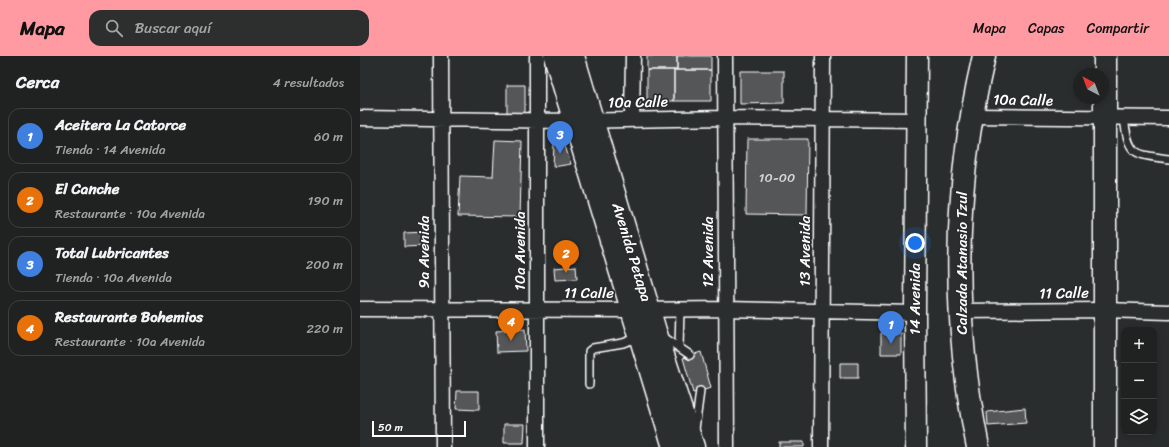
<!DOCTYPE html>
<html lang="es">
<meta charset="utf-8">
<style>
body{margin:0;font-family:Sriracha,sans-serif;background:#2d2f2f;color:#f1f3f6}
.controls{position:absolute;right:12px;bottom:12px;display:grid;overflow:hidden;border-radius:8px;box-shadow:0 2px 6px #0003}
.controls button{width:36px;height:36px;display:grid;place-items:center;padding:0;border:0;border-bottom:1px solid #3d3f40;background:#202222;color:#f1f3f6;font:20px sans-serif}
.compass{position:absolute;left:713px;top:12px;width:36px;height:36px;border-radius:50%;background:#202222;box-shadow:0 2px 6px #0003;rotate:318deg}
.scale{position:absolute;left:12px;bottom:10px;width:94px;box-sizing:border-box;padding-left:4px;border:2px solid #fff;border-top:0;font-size:11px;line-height:14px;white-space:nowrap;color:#fff;-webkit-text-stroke:3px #2a2d2e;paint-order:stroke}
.you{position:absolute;left:555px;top:187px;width:14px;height:14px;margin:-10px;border:3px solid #fff;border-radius:50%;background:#1a73e8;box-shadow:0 0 0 6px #1a73e833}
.badge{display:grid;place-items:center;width:26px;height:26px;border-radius:50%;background:#ff9aa2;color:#fff;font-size:13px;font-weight:700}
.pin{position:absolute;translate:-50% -33px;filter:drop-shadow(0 1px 2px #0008)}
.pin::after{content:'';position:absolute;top:21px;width:14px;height:12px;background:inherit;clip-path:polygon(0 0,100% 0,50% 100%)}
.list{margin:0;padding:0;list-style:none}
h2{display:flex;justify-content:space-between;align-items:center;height:52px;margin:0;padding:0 16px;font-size:17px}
h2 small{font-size:13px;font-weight:400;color:#a2a4a5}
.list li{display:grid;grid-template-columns:26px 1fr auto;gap:12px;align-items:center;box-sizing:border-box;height:56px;margin:0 8px 8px;padding:0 8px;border:1px solid #3d3f40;border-radius:12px}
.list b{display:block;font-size:15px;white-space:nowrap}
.list p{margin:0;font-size:13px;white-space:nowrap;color:#a2a4a5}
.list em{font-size:13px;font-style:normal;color:#a2a4a5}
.icon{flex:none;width:22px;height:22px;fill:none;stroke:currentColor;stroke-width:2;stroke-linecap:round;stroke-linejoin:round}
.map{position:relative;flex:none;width:809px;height:391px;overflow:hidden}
header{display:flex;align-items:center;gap:24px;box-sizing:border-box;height:56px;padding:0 20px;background:#ff9aa2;color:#111}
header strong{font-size:19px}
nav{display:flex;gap:22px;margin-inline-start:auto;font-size:14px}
.search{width:280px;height:36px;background:#2d2f2f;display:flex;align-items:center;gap:10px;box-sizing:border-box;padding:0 14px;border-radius:12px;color:#a2a4a5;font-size:15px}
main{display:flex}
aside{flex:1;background:#202222}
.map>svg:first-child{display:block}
.building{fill:#555758;stroke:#fff}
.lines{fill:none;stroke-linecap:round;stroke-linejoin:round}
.lane-casing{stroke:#fff;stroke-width:10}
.street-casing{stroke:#fff;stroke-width:17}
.secondary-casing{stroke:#fff;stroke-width:23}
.primary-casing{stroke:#fff;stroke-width:25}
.lane{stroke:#2a2d2e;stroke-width:7}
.street{stroke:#2a2d2e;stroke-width:14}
.secondary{stroke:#2a2d2e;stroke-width:20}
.primary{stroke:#2a2d2e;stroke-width:22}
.labels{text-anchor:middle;stroke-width:3.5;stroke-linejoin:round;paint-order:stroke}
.number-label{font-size:13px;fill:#d4d5d5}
.street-label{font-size:15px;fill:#fff;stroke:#2a2d2e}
</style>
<header>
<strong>Mapa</strong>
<div class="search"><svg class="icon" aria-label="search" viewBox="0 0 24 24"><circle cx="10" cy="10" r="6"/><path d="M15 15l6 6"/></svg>Buscar aquí</div>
<nav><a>Mapa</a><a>Capas</a><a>Compartir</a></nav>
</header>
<main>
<aside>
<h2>Cerca<small>4 resultados</small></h2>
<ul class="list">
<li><span class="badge" style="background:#3f7fe0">1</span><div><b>Aceitera La Catorce</b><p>Tienda · 14 Avenida</p></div><em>60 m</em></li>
<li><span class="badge" style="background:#e8710a">2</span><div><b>El Canche</b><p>Restaurante · 10a Avenida</p></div><em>190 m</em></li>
<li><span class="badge" style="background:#3f7fe0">3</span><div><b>Total Lubricantes</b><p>Tienda · 10a Avenida</p></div><em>200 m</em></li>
<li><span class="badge" style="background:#e8710a">4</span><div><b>Restaurante Bohemios</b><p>Restaurante · 10a Avenida</p></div><em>220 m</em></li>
</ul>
</aside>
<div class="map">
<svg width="809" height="391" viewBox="0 0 809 391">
<rect width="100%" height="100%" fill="#2a2d2e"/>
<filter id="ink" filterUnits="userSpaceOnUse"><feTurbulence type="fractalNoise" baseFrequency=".025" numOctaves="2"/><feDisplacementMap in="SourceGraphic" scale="8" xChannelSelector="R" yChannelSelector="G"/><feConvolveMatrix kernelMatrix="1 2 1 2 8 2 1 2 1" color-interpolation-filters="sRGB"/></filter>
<g filter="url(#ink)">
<path class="building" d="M287 0H317V14H287Z
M317 0H351V14H317Z
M287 14H314V45H287Z
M314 14H351V45H314Z
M380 15H424V47L380 48Z
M147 29H165V59H147Z
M387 83H448L447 159 386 158Z
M135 84 162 85 160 161 98 160 100 120 133 121Z
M194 87H204L211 108 193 111Z
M66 176V190L44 191V177Z
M216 210 217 223 195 224 194 212Z
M165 273 166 295 137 296 136 275Z
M521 277H541V298H521Z
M341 296 351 332 333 337 323 302Z
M480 307H498V322H480Z
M97 335H119V354L96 353Z
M665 352 666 367 628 370 627 356Z
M144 368H165L164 387H144Z
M419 386H444V391H419Z"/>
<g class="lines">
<defs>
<path id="lane" d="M764 62C769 100 773 98 809 103
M302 280 330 299
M319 292 320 253
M229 328V295L233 292 263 287 279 281
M335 373 340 335"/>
<path id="street" d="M81 0 83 391
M365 0 367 391
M612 60 809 62
M0 62 215 65 364 62 557 64
M272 64 273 0
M0 253 271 254 366 253 555 257
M599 255 744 254 809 256
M177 391V0
M461 391 463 0"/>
<path id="secondary" d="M556 391 555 257 557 0"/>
<path id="primary" d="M195 0 314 391
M213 0 295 275 333 391
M618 391C591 259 593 131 624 0
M745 391V0"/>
</defs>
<use href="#lane" class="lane-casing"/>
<use href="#street" class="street-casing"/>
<use href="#secondary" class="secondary-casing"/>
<use href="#primary" class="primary-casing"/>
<use href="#lane" class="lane"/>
<use href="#street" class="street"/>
<use href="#secondary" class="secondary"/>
<use href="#primary" class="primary"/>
</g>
</g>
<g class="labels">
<g class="number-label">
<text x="417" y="126">10-00</text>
</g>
<g class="street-label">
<text transform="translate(663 44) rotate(1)" y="5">10a Calle</text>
<text transform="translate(278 46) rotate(-1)" y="5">10a Calle</text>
<text transform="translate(160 195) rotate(-90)" y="5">10a Avenida</text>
<text transform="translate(445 195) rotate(-90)" y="5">13 Avenida</text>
<text transform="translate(64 196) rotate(-90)" y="5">9a Avenida</text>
<text transform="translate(272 196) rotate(73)" y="5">Avenida Petapa</text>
<text transform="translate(348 196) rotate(-90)" y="5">12 Avenida</text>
<text transform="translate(602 207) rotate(-90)" y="5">Calzada Atanasio Tzul</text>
<text x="229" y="242">11 Calle</text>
<text transform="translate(704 237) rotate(-1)" y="5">11 Calle</text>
<text transform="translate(555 243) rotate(-90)" y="5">14 Avenida</text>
</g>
</g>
</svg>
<div class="controls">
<button>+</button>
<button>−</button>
<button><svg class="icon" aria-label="layers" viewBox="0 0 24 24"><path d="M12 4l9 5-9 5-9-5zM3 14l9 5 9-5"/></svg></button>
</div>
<svg class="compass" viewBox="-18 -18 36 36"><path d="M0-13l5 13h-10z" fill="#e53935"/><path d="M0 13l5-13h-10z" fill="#a2a4a5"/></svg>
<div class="scale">50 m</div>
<div class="you"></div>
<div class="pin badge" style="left:531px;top:288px;background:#3f7fe0">1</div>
<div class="pin badge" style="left:206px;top:217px;background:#e8710a">2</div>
<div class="pin badge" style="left:200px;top:98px;background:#3f7fe0">3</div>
<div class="pin badge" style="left:151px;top:285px;background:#e8710a">4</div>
</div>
</main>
